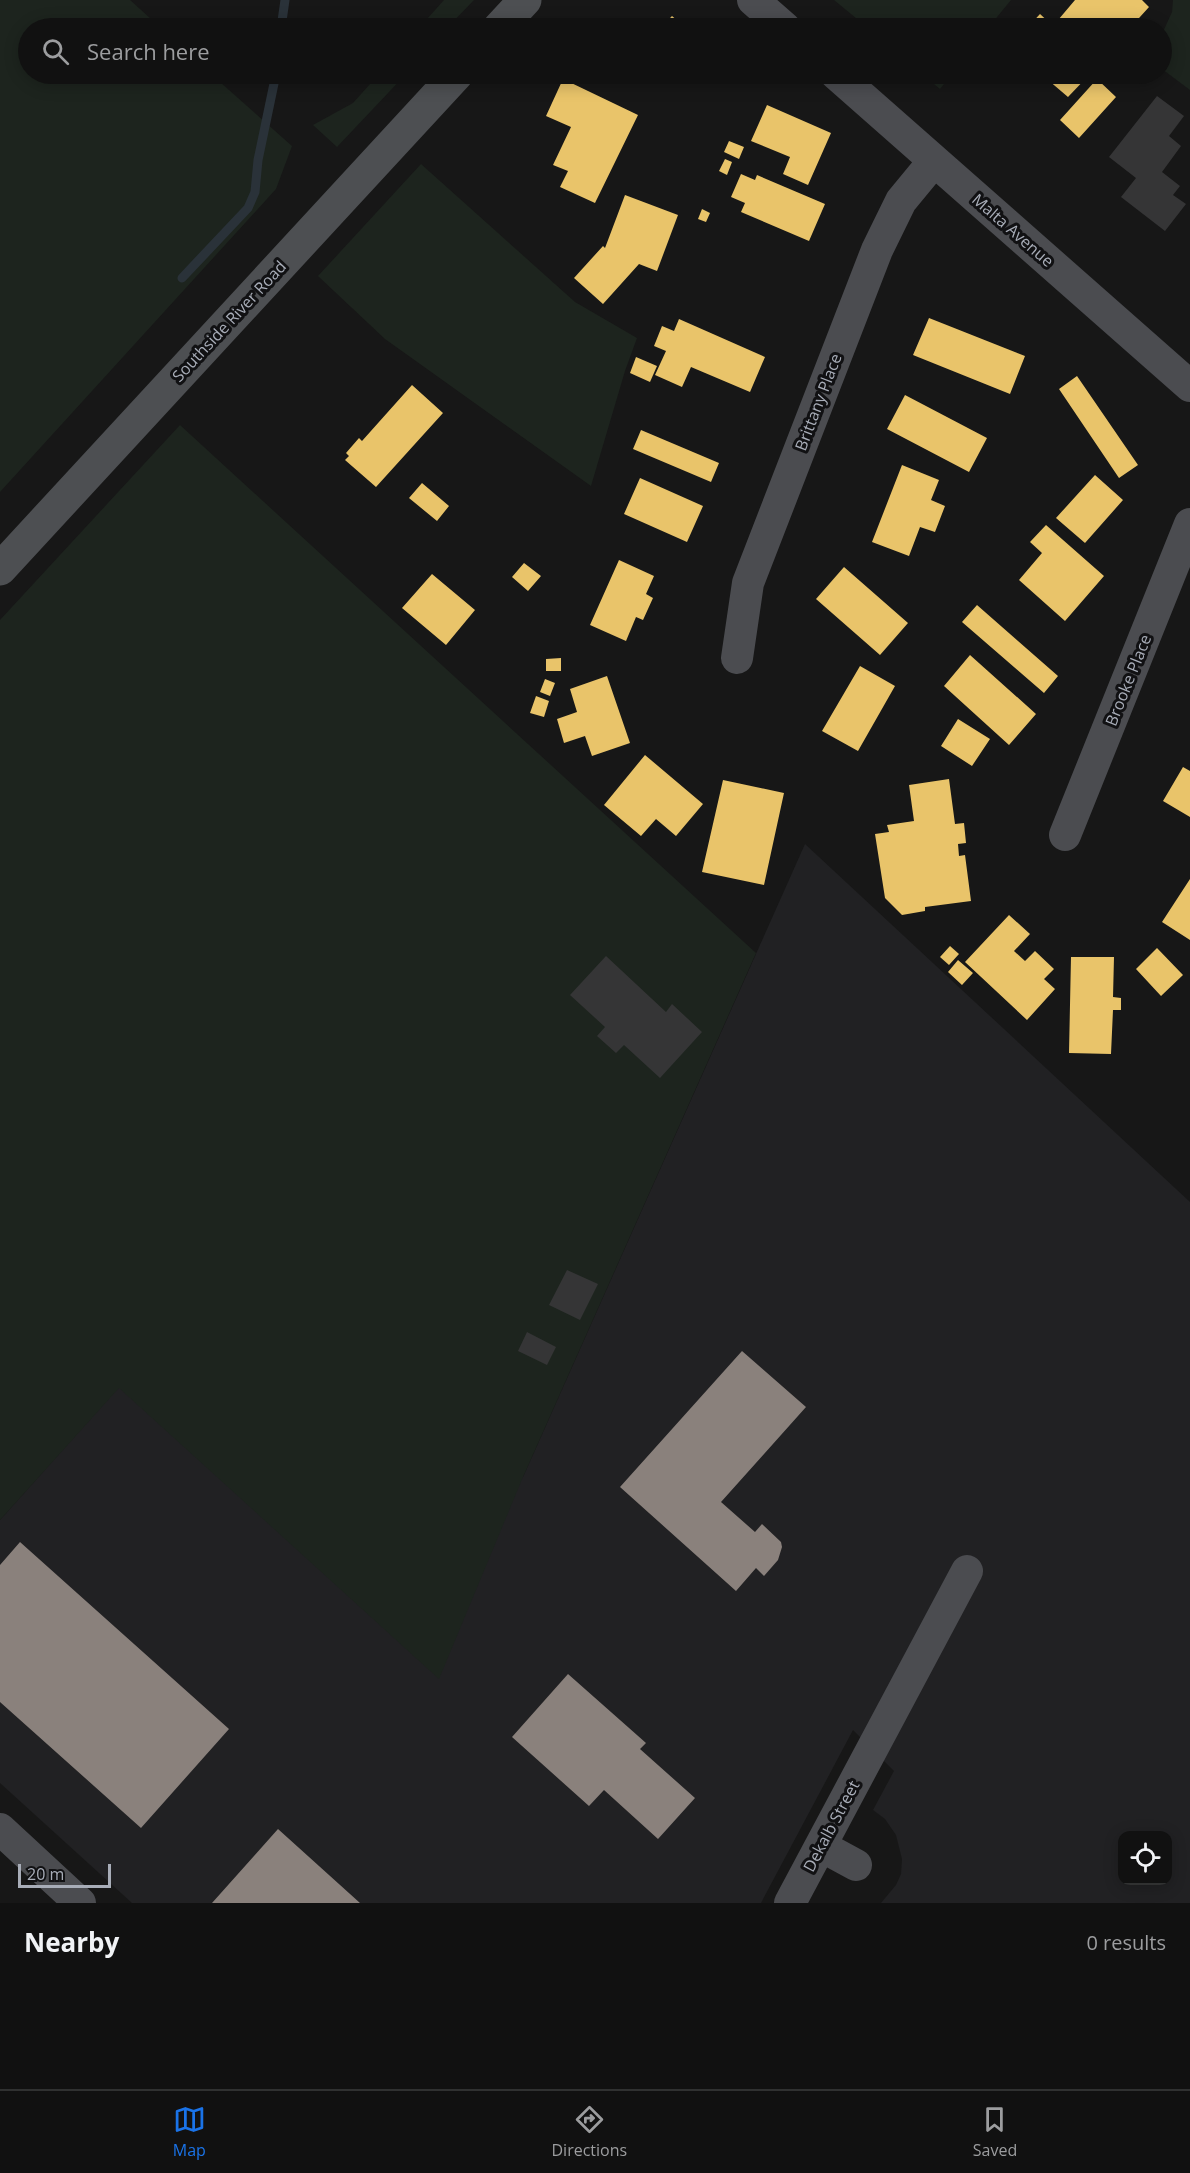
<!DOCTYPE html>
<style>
body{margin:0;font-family:"Open Sans",sans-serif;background:#1e1f1f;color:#f1f3f6}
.controls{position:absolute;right:18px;bottom:18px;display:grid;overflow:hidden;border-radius:12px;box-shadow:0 3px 15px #0003}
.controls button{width:54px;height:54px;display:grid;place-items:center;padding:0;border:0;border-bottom:2px solid #303131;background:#111;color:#f1f3f6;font:30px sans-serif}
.scale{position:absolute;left:18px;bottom:15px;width:93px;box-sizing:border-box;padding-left:6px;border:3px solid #a8adb8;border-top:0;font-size:16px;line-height:21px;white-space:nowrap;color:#a8adb8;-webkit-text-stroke:4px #111113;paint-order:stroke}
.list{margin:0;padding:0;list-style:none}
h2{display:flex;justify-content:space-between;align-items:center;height:78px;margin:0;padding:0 24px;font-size:26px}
h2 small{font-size:20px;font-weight:400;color:#9c9d9f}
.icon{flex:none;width:33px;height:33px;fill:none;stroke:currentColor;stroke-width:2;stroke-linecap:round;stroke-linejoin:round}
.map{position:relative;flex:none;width:1190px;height:1903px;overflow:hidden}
.search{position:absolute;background:#111;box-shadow:0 3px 15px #0003;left:18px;right:18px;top:18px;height:66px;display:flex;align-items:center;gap:15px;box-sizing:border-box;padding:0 21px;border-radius:33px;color:#9c9d9f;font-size:22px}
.sheet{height:186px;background:#111}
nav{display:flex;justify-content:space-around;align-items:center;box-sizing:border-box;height:84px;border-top:2px solid #303131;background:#111;font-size:16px;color:#9c9d9f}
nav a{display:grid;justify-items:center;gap:3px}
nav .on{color:#1a73e8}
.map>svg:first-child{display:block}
.built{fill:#212123;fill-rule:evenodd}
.green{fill:#1d241e}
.homes{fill:#e9c46a}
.industry{fill:#8a817c}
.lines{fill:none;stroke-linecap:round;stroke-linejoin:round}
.stream{stroke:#2a3239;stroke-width:9}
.building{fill:#353536}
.minor{stroke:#4b4c50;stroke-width:32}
.major{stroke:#4d4f52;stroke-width:33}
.labels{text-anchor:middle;stroke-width:6;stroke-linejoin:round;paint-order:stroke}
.street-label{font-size:16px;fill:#a8adb8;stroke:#111113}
</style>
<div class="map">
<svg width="1190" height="1903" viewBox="0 0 1190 1903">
<rect width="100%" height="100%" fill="#171717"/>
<path class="built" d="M805 844 1190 1202V1903H881L896 1885 901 1874 902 1859 896 1835 885 1819 873 1810 894 1771 853 1730 761 1903H132L0 1783V1520L119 1387 523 1477ZM1122 1836H1168V1880H1122Z"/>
<path class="green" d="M0 0H130L161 28H28V74H211L292 146 276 189 0 492Z
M444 0H474L447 28H419Z
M834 0H1011L988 28H868Z
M1173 0H1190V90L1162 69V34L1172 12Z
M379 74H406L337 147 313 125 353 103Z
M922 74H952L940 89Z
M421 164 575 302 637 338 625 371 591 486 385 339 318 276Z
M180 425 756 953 523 1477 439 1679 119 1388 0 1520V620Z"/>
<path class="homes" d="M1075 0H1142L1149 7 1130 28H1027L1040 14 1053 26Z
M672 16 686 28H660Z
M690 74H712L702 84Z
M1041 74H1090L1068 97Z
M563 79 638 115 595 203 560 187 568 171 553 165 571 127 546 116Z
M1097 79 1116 97 1079 138 1060 120Z
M767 105 831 133 808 185 783 174 790 157 751 141Z
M729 141 744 147 739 159 724 152Z
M725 159 732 162 727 175 719 171Z
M741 174 755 180 757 175 825 204 809 241 741 212 745 203 731 197Z
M625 195 678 215 657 271 639 264 603 304 574 278 603 246 605 248Z
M702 209 710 213 706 222 698 219Z
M929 318 1025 356 1010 394 913 355Z
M679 319 765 357 750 392 691 367 682 387 655 375 666 351 654 346 662 326 674 331Z
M636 357 657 366 650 382 630 373Z
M1077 376 1138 465 1119 478 1059 389Z
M412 385 443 413 376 487 345 460 349 456 346 453 359 438 362 441Z
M905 395 987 438 969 472 887 429Z
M641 430 719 463 711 482 633 449Z
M902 465 939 480 931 500 945 506 935 532 920 527 909 556 872 542Z
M1095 475 1123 500 1085 543 1056 518Z
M640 478 703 506 687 542 624 514Z
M422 483 449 506 437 521 409 498Z
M1046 525 1104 576 1065 621 1019 580 1042 553 1030 542Z
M619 560 654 576 646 594 653 598 643 620 636 617 626 641 590 625Z
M524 563 541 576 528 591 512 577Z
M844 567 908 623 880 655 816 599Z
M432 574 475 610 446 645 402 608Z
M977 605 1058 676 1044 693 962 622Z
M970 655 1036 714 1009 745 944 686Z
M561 658V671H546V659Z
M860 666 895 686 858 751 822 731Z
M607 676 630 743 592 756 585 736 564 743 557 719 577 712 570 689Z
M545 679 555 683 550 696 540 692Z
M536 696 549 701 544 717 530 713Z
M958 719 990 739 972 766 941 746Z
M645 755 703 804 676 836 656 819 641 836 604 805Z
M1183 767 1190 771V817L1163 801Z
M949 779 955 824 964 823 966 843 958 844 959 856 965 855 971 901 925 907V911L902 915 885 898 875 834 889 832 887 825 914 821 909 785Z
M723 780 784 793 764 885 702 872Z
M1190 879V940L1162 922Z
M1009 915 1030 934 1014 951 1025 961 1035 951 1054 969 1044 979 1055 989 1027 1020 965 962Z
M950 946 959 954 949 965 940 957Z
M1157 948 1183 975 1161 996 1136 969Z
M1071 957H1114L1113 997 1121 998V1010H1113L1111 1054 1069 1053Z
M958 960 973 973 962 985 948 972Z"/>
<path class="industry" d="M742 1351 806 1407 721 1502 755 1532 762 1524 781 1542 782 1547 778 1560 764 1576 756 1568 736 1591 620 1487Z
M20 1542 229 1729 141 1828 0 1702V1565Z
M568 1674 646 1743 640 1749 695 1798 658 1839 604 1790 589 1806 512 1737Z
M278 1829 360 1903H212Z"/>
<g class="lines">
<path class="stream" d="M281 28 285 0
M182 278 248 208 255 192 258 160 276 74"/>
</g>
<path class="building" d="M1157 96 1184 116 1169 136 1181 146 1162 172 1180 186 1173 195 1186 204 1165 231 1121 197 1136 178 1109 157Z
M606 956 666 1012 672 1004 702 1032 660 1078 624 1045 616 1053 597 1036 605 1027 570 995Z
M567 1270 598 1284 580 1320 549 1305Z
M527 1332 556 1347 547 1365 518 1351Z"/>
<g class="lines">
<path class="minor" d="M753 0 785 28
M836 74 1190 386
M737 658 748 583 877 250 901 201 934 161
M1065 835 1190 524
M0 1829 80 1903
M821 1846 856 1865
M790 1903 967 1571"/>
<path class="major" d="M499 28 525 0
M0 569 457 74"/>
</g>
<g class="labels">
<g class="street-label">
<text transform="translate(1013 230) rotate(41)" y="6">Malta Avenue</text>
<text transform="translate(229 321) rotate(-47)" y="6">Southside River Road</text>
<text transform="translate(818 402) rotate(-69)" y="6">Brittany Place</text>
<text transform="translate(1128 680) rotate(-68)" y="6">Brooke Place</text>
<text transform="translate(831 1826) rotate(-62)" y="6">Dekalb Street</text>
</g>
</g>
</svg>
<div class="controls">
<button><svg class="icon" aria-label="locate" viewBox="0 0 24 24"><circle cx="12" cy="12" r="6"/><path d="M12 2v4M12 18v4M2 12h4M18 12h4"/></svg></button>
</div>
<div class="scale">20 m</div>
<div class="search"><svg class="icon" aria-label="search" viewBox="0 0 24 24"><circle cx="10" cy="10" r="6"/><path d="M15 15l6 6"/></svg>Search here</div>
</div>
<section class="sheet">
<h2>Nearby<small>0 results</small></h2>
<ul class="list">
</ul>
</section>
<nav>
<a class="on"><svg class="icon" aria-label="map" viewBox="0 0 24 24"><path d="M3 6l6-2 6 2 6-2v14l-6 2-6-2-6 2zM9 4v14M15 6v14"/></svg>Map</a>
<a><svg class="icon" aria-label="directions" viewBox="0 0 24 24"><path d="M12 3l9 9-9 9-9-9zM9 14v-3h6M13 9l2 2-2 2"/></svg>Directions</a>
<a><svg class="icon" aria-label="saved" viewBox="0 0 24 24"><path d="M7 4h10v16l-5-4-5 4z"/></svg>Saved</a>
</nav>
